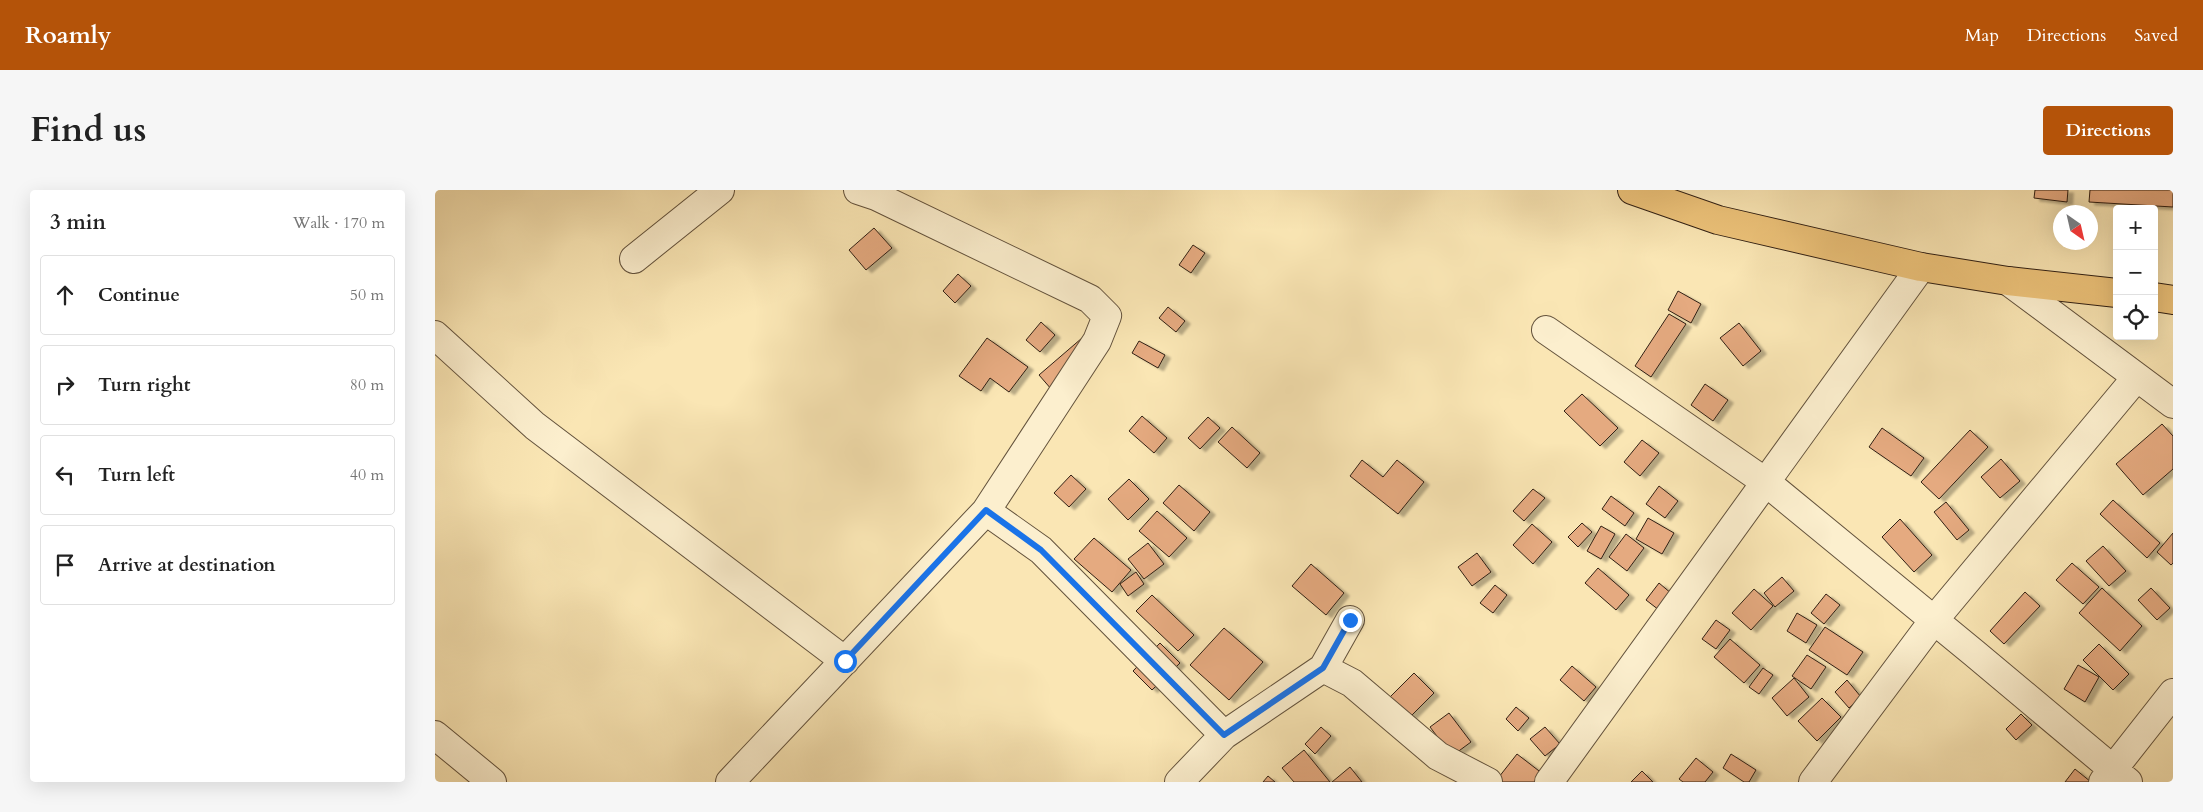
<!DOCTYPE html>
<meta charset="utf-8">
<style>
body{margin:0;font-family:Cardo,serif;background:#f6f6f6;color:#222}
.controls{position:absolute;right:15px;top:15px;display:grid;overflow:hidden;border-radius:5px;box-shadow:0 5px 20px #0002}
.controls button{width:45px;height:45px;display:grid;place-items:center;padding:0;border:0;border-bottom:1px solid #e0e0e0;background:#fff;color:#222;font:25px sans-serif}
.compass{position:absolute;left:1618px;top:15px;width:45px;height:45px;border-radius:50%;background:#fff;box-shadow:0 5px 20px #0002;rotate:146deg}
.stop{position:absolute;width:15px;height:15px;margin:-11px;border:4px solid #1a73e8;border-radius:50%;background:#fff}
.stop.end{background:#1a73e8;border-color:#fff;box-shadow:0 1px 5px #0008}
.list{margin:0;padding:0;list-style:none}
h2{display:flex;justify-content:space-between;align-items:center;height:65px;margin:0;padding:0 20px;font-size:21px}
h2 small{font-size:16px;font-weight:400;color:#767676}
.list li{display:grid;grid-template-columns:32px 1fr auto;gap:15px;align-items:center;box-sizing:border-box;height:80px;margin:0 10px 10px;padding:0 10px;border:1px solid #e0e0e0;border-radius:5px}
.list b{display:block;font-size:19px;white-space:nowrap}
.list em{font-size:16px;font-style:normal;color:#767676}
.icon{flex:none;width:28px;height:28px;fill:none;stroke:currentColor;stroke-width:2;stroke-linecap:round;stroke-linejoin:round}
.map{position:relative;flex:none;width:1738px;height:592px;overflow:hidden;border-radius:5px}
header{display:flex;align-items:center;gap:30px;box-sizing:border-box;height:70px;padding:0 25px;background:#b45309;color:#fff}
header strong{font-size:24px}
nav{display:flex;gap:28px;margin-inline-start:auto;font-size:18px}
.intro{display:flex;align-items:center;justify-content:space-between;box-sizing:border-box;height:120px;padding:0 30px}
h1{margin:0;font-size:35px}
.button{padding:12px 22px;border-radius:5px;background:#b45309;color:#fff;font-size:18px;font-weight:700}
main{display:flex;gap:30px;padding:0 30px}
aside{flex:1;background:#fff;border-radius:5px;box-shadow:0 5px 20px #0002}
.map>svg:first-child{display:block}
.building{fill:#e5aa80;stroke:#312014;filter:url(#shadow)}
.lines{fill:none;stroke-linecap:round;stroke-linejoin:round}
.minor-casing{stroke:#63523c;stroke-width:30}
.major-casing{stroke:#312014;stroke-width:30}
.minor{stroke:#fcefce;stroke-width:28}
.major{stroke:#edc37a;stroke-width:28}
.route{stroke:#1a73e8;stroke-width:6}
</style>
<header>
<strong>Roamly</strong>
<nav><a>Map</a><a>Directions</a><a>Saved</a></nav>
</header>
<div class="intro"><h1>Find us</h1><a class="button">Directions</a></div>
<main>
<aside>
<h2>3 min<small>Walk · 170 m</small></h2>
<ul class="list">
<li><svg class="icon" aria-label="ahead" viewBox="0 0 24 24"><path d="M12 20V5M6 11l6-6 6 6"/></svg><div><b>Continue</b></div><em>50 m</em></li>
<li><svg class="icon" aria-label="right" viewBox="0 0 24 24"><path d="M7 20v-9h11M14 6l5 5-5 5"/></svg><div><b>Turn right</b></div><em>80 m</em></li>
<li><svg class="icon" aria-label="left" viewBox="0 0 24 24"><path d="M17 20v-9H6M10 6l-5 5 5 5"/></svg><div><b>Turn left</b></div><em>40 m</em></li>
<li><svg class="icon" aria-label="arrive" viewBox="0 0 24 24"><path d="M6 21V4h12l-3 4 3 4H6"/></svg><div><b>Arrive at destination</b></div></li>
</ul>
</aside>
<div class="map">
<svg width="1738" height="592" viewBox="0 0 1738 592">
<defs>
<filter id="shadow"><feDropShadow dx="5.5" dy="3" stdDeviation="1" flood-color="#0004"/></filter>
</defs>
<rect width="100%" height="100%" fill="#fae6b4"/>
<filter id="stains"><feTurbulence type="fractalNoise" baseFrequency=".004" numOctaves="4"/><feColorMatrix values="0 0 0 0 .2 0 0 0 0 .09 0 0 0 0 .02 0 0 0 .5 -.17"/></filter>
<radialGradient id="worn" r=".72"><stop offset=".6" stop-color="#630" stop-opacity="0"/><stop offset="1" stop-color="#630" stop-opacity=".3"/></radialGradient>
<path class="building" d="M1600 0H1633L1632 12 1599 8Z
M1655 0H1738V17L1654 12Z
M439 38 457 58 431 80 414 60Z
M758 55 770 63 756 83 744 75Z
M523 84 536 96 520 113 508 101Z
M1243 101 1266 114 1256 133 1233 120Z
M733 117 750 131 741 142 724 128Z
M1234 124 1251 134 1216 187 1200 176Z
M606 132 620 145 605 162 591 150Z
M1304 133 1326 161 1308 176 1285 148Z
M552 148 593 177 574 202 555 188 546 201 524 186Z
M647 148 660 162 617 200 604 185Z
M704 151 730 165 723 178 697 163Z
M1270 194 1293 210 1278 231 1256 215Z
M1147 204 1183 238 1165 256 1129 221Z
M707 226 732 248 719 263 694 241Z
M773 227 785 238 765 259 753 248Z
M1727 234 1738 246V279L1708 305 1681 274Z
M797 237 825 263 812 278 783 252Z
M1447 238 1489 268 1476 286 1434 257Z
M1535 240 1553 257 1504 309 1486 292Z
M1207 250 1224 263 1205 286 1189 272Z
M1566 269 1585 291 1565 308 1546 287Z
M927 270 948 287 962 270 989 292 963 324 915 286Z
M636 285 651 299 634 317 619 303Z
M694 289 714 309 693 330 673 309Z
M744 295 775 322 759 341 728 313Z
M1224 296 1243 311 1230 328 1211 314Z
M1098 299 1110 308 1089 331 1078 321Z
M1176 306 1199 323 1190 336 1167 319Z
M1678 310 1725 353 1712 368 1665 324Z
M1511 312 1534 340 1522 350 1499 322Z
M722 321 752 348 734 367 704 341Z
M1213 328 1239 343 1227 364 1201 349Z
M1465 329 1497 365 1479 382 1447 347Z
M1147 333 1157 342 1143 357 1133 347Z
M1097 334 1117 352 1098 374 1078 355Z
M1166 336 1180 344 1166 369 1152 361Z
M1738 343V373L1736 375 1722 362Z
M1191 344 1209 358 1192 381 1174 367Z
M659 348 696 380 677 402 639 369Z
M713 353 729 374 709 389 693 369Z
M1668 356 1691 381 1674 396 1651 371Z
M1042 363 1056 382 1037 396 1023 377Z
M1637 373 1664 397 1648 414 1621 390Z
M876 374 909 403 891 425 857 396Z
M1163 378 1194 405 1181 420 1150 393Z
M701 382 709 394 693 406 685 394Z
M1347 387 1359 401 1340 417 1329 403Z
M1224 393 1237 404 1224 420 1211 410Z
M1060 395 1072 405 1058 423 1045 413Z
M1667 398 1707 436 1685 461 1644 423Z
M1716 398 1735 418 1722 430 1703 410Z
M1319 399 1338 416 1316 440 1297 423Z
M1590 402 1605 416 1569 454 1555 441Z
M1391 404 1405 415 1389 434 1376 423Z
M717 405 759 445 743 461 701 421Z
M1362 423 1382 435 1371 453 1352 441Z
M1281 430 1295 440 1281 459 1267 449Z
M1390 437 1428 462 1412 485 1374 460Z
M789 438 828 472 794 510 755 475Z
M1295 449 1325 475 1309 493 1279 467Z
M725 453 745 473 717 500 698 481Z
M1664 454 1694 484 1678 500 1648 470Z
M1372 465 1391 477 1376 499 1357 486Z
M1643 475 1664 487 1650 512 1629 499Z
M1137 476 1161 497 1149 511 1125 490Z
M1328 478 1338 485 1324 504 1314 497Z
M979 483 999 503 975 527 955 507Z
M1359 488 1374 507 1352 526 1337 508Z
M1412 490 1426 507 1414 518 1400 502Z
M1387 508 1406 527 1382 551 1363 531Z
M1081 517 1094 528 1083 541 1071 529Z
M1014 523 1036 552 1017 566 995 537Z
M1586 524 1597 535 1581 550 1571 539Z
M886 537 896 546 880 564 870 554Z
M1110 537 1125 554 1110 566 1095 549Z
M869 560 895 592H859L847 578Z
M1082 564 1108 584 1101 592H1060Z
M1296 564 1321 580 1314 592H1309L1288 578Z
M1261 568 1278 582 1270 592H1248L1244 589Z
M915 577 927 592H897Z
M1640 579 1656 592H1630Z
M1207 581 1218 592H1196Z
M833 586 840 592H828Z"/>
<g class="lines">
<defs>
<path id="minor" d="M199 69 285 0
M1573 91 1738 214
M1111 140 1332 293 1539 463 1693 592
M0 145 100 236 410 471
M551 321 606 360 789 545
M888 478 917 493 1003 566 1053 592
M0 545 57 592
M295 592 551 321 662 151 672 126 655 109 441 6 423 0
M744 592 789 545 888 478 915 430
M1114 592 1486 77
M1378 592 1499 430 1701 188
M1668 592 1738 503"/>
<path id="major" d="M1197 0 1283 30 1486 77 1573 91 1682 103
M1719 107 1738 110"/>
</defs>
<use href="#minor" class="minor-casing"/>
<use href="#major" class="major-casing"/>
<use href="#minor" class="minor"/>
<use href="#major" class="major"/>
</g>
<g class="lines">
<path class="route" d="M410 471 551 320 606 360 789 545 888 478 915 430"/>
</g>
<rect width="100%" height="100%" filter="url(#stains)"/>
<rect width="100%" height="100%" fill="url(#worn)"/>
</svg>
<div class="controls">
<button>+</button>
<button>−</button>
<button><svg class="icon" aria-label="locate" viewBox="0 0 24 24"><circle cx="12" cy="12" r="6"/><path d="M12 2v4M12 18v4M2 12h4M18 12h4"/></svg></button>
</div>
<svg class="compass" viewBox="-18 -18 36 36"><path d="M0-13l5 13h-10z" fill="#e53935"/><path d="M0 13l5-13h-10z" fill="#767676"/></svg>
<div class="stop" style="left:410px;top:471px"></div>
<div class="stop end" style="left:915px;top:430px"></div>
</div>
</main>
